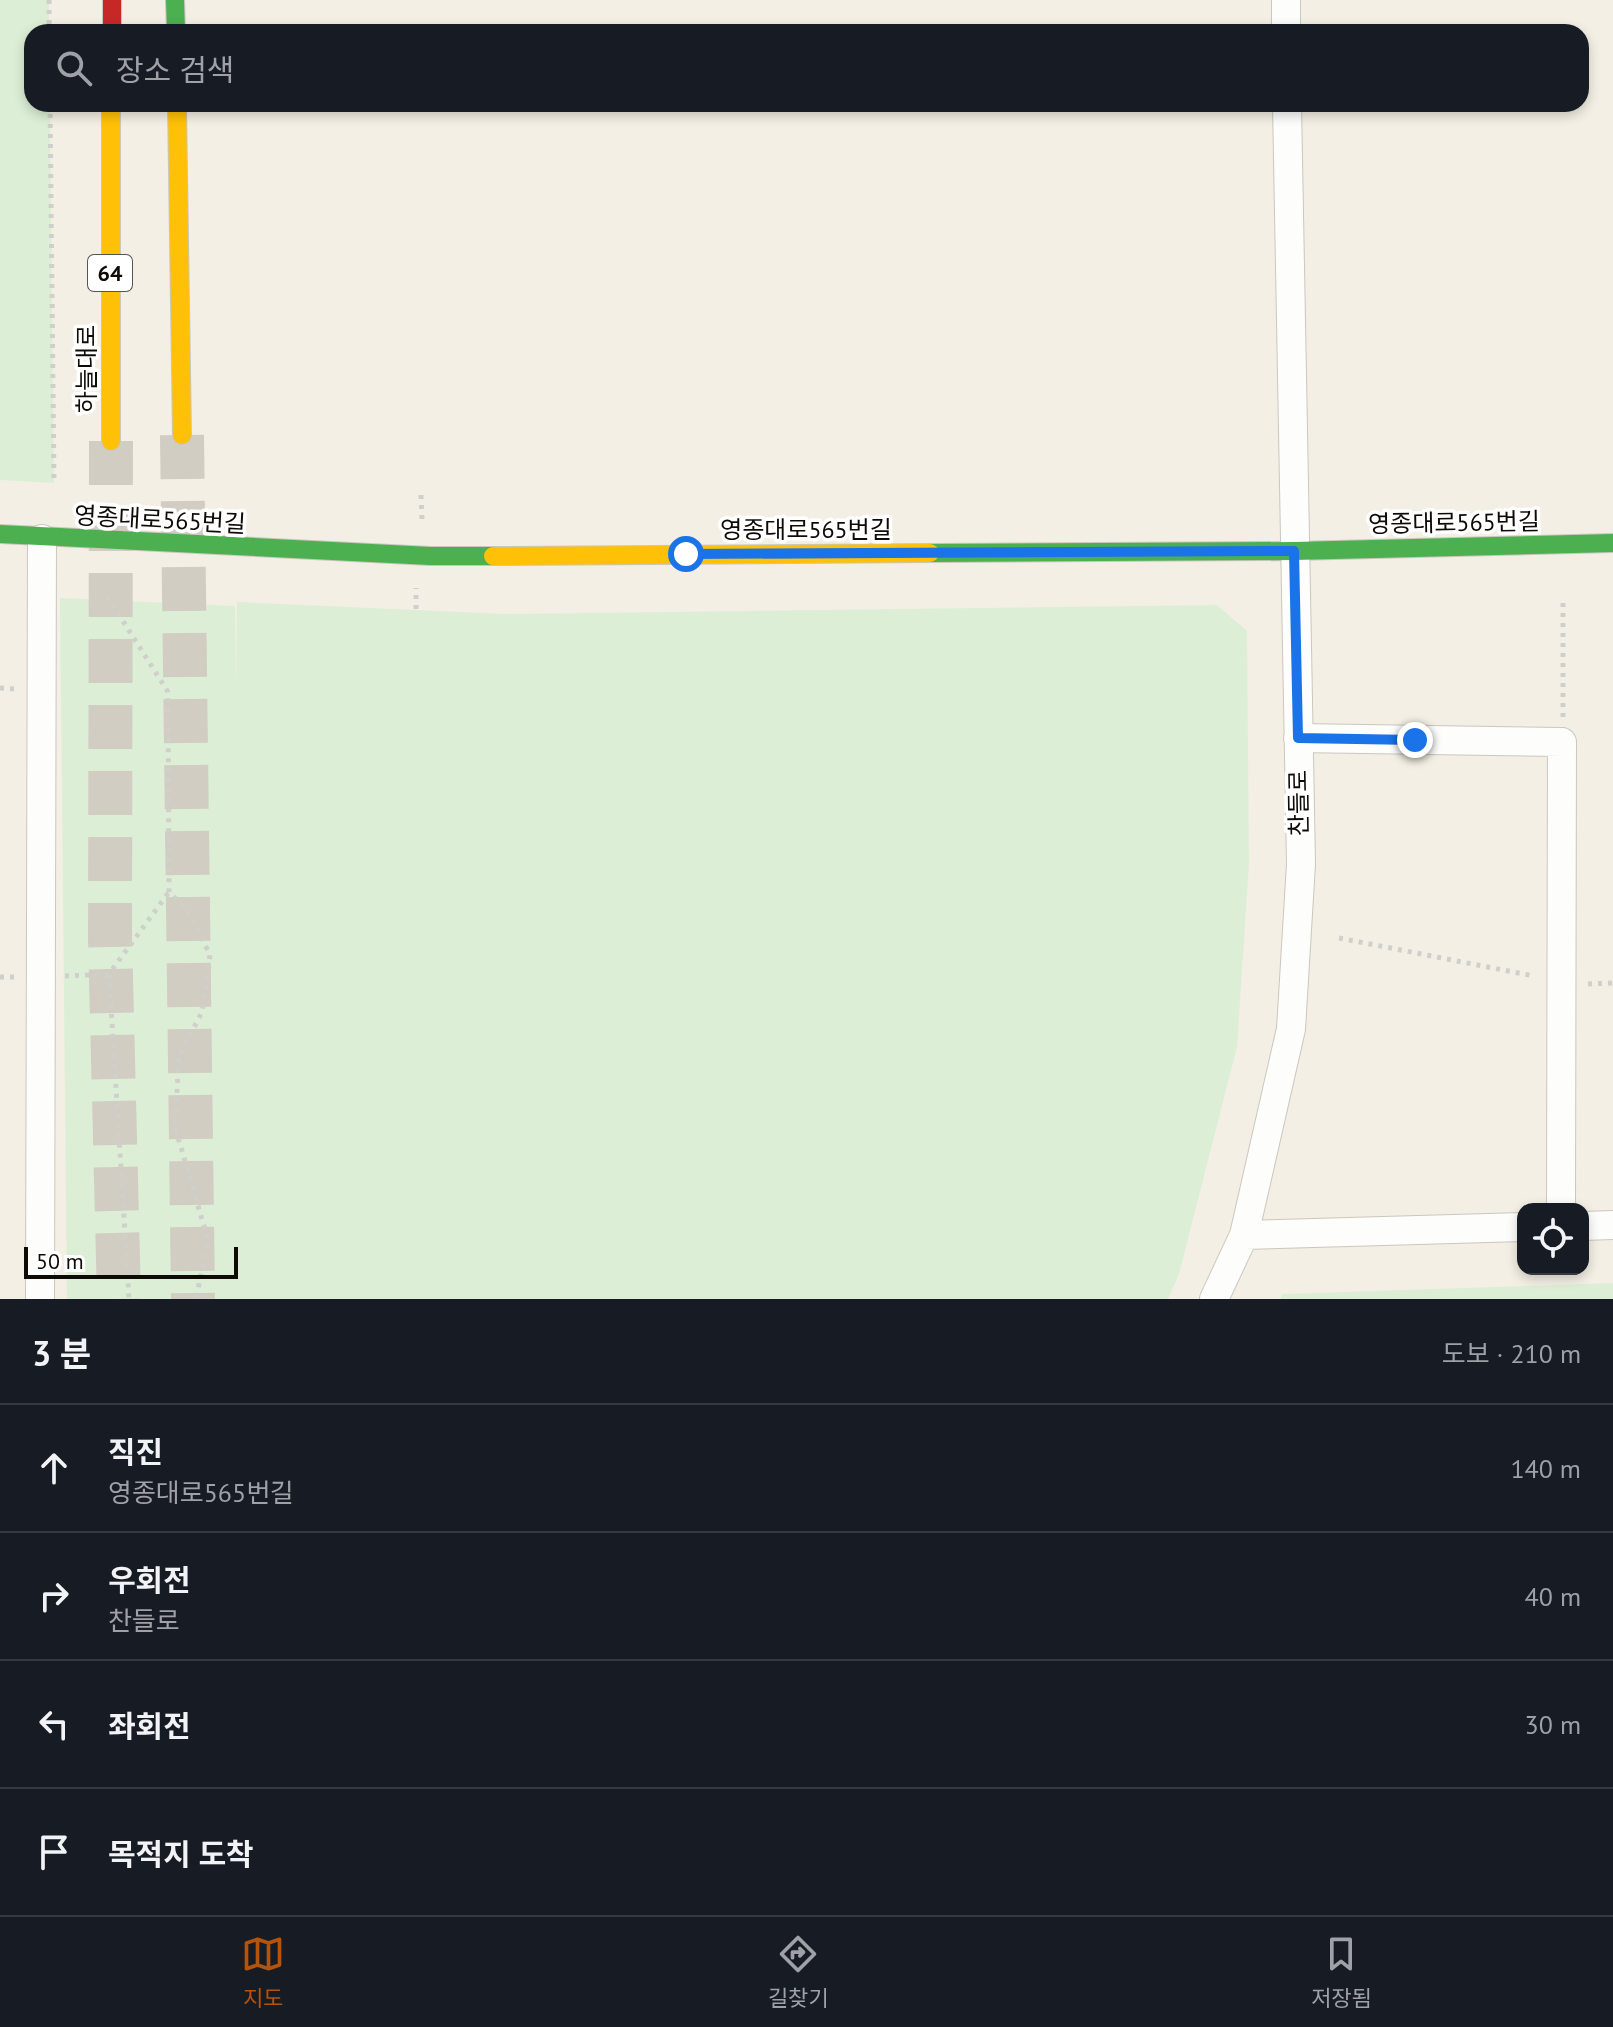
<!DOCTYPE html>
<html lang="ko">
<meta charset="utf-8">
<style>
body{margin:0;font-family:"PT Sans","Noto Sans KR",sans-serif;background:#20242c;color:#f1f3f6}
.controls{position:absolute;right:24px;bottom:24px;display:grid;overflow:hidden;border-radius:16px;box-shadow:0 4px 12px #0003}
.controls button{width:72px;height:72px;display:grid;place-items:center;padding:0;border:0;border-bottom:2px solid #363941;background:#171b24;color:#f1f3f6;font:40px sans-serif}
.scale{position:absolute;left:24px;bottom:20px;width:214px;box-sizing:border-box;padding-left:8px;border:4px solid #0e0b06;border-top:0;font-size:22px;line-height:28px;white-space:nowrap;color:#0e0b06;-webkit-text-stroke:6px #fff;paint-order:stroke}
.stop{position:absolute;width:24px;height:24px;margin:-18px;border:6px solid #1a73e8;border-radius:50%;background:#fff}
.stop.end{background:#1a73e8;border-color:#fff;box-shadow:0 2px 8px #0008}
.list{margin:0;padding:0;list-style:none}
h2{display:flex;justify-content:space-between;align-items:center;height:104px;margin:0;padding:0 32px;font-size:34px}
h2 small{font-size:26px;font-weight:400;color:#9ea1a6}
.list li{display:grid;grid-template-columns:52px 1fr auto;gap:24px;align-items:center;box-sizing:border-box;height:128px;padding:0 32px;border-top:2px solid #363941}
.list b{display:block;font-size:30px;white-space:nowrap}
.list p{margin:0;font-size:26px;white-space:nowrap;color:#9ea1a6}
.list em{font-size:26px;font-style:normal;color:#9ea1a6}
.icon{flex:none;width:44px;height:44px;fill:none;stroke:currentColor;stroke-width:2;stroke-linecap:round;stroke-linejoin:round}
.map{position:relative;flex:none;width:1613px;height:1299px;overflow:hidden}
.search{position:absolute;background:#171b24;box-shadow:0 4px 12px #0003;left:24px;right:24px;top:24px;height:88px;display:flex;align-items:center;gap:20px;box-sizing:border-box;padding:0 28px;border-radius:24px;color:#9ea1a6;font-size:30px}
.sheet{height:616px;background:#171b24}
nav{display:flex;justify-content:space-around;align-items:center;box-sizing:border-box;height:112px;border-top:2px solid #363941;background:#171b24;font-size:22px;color:#9ea1a6}
nav a{display:grid;justify-items:center;gap:4px}
nav .on{color:#b45309}
.map>svg:first-child{display:block}
.green{fill:#dcefd6}
.lines{fill:none;stroke-linecap:round;stroke-linejoin:round}
.highway-tunnel{stroke:#d1cdc3;stroke-width:44;stroke-dasharray:44 22;stroke-linecap:butt}
.street-casing{stroke:#cbc7bf;stroke-width:30}
.fast-casing{stroke:#cbc7bf;stroke-width:20}
.slow-casing{stroke:#cbc7bf;stroke-width:20}
.jam-casing{stroke:#cbc7bf;stroke-width:20}
.path{stroke:#d0cfcb;stroke-width:5;stroke-dasharray:4 6;stroke-linecap:butt}
.street{stroke:#fdfdfb;stroke-width:28}
.fast{stroke:#4caf50;stroke-width:18}
.slow{stroke:#ffc107;stroke-width:18}
.jam{stroke:#c62828;stroke-width:18}
.route{stroke:#1a73e8;stroke-width:10}
.labels{text-anchor:middle;stroke-width:7;stroke-linejoin:round;paint-order:stroke}
.shield{fill:#fff;stroke:#565451;stroke-width:2}
.shield-label{font-size:22px;font-weight:bold;fill:#0e0b06}
.street-label{font-size:24px;fill:#0e0b06;stroke:#fff}
</style>
<div class="map">
<svg width="1613" height="1299" viewBox="0 0 1613 1299">
<rect width="100%" height="100%" fill="#f3efe4"/>
<path class="green" d="M0 0H49V32H32V104H50L54 483 0 480Z
M60 598 235 606 236 685 237 602 506 614 1217 605 1247 631 1249 863 1237 1047 1179 1274 1168 1299H67Z
M1613 1283V1299H1280L1282 1294Z"/>
<g class="lines">
<path class="highway-tunnel" d="M182 435 193 1299
M111 441 110 938 119 1299"/>
<defs>
<path id="street" d="M1286 0V32
M1298 738 1562 742 1561 1209
M1583 1226 1613 1225
M1244 1235 1523 1227
M40 1299 42 539
M1214 1299 1244 1235 1291 1029 1301 864 1287 104"/>
<path id="fast" d="M175 0 176 32
M0 534 430 556H493
M930 553 1294 551 1613 543"/>
<path id="slow" d="M111 104V441
M177 104 182 435
M493 556 930 553"/>
<path id="jam" d="M112 0V32"/>
</defs>
<use href="#street" class="street-casing"/>
<use href="#fast" class="fast-casing"/>
<use href="#slow" class="slow-casing"/>
<use href="#jam" class="jam-casing"/>
<path class="path" d="M49 0V32
M50 104 54 483
M421 495 422 520
M107 596 168 692 169 892 190 914 210 955 202 1012 179 1056 175 1127 208 1240 196 1299
M416 609V588
M0 688 15 689
M1563 717V603
M1339 938 1534 976
M109 974 129 1299
M65 976 109 974 169 892
M0 977H15
M1588 984 1613 983"/>
<use href="#street" class="street"/>
<use href="#fast" class="fast"/>
<use href="#slow" class="slow"/>
<use href="#jam" class="jam"/>
</g>
<g class="lines">
<path class="route" d="M686 554 1294 551 1298 738 1415 740"/>
</g>
<g class="labels">
<rect class="shield" x="88" y="255" width="44" height="36" rx="6"/>
<g class="shield-label">
<text x="110" y="281">64</text>
</g>
<g class="street-label">
<text transform="translate(87 369) rotate(-90)" y="8">하늘대로</text>
<text transform="translate(160 520) rotate(3)" y="8">영종대로565번길</text>
<text transform="translate(1454 523) rotate(-1)" y="8">영종대로565번길</text>
<text x="806" y="538">영종대로565번길</text>
<text transform="translate(1299 803) rotate(-91)" y="8">찬들로</text>
</g>
</g>
</svg>
<div class="controls">
<button><svg class="icon" aria-label="locate" viewBox="0 0 24 24"><circle cx="12" cy="12" r="6"/><path d="M12 2v4M12 18v4M2 12h4M18 12h4"/></svg></button>
</div>
<div class="scale">50 m</div>
<div class="stop" style="left:686px;top:554px"></div>
<div class="stop end" style="left:1415px;top:740px"></div>
<div class="search"><svg class="icon" aria-label="search" viewBox="0 0 24 24"><circle cx="10" cy="10" r="6"/><path d="M15 15l6 6"/></svg>장소 검색</div>
</div>
<section class="sheet">
<h2>3 분<small>도보 · 210 m</small></h2>
<ul class="list">
<li><svg class="icon" aria-label="ahead" viewBox="0 0 24 24"><path d="M12 20V5M6 11l6-6 6 6"/></svg><div><b>직진</b><p>영종대로565번길</p></div><em>140 m</em></li>
<li><svg class="icon" aria-label="right" viewBox="0 0 24 24"><path d="M7 20v-9h11M14 6l5 5-5 5"/></svg><div><b>우회전</b><p>찬들로</p></div><em>40 m</em></li>
<li><svg class="icon" aria-label="left" viewBox="0 0 24 24"><path d="M17 20v-9H6M10 6l-5 5 5 5"/></svg><div><b>좌회전</b></div><em>30 m</em></li>
<li><svg class="icon" aria-label="arrive" viewBox="0 0 24 24"><path d="M6 21V4h12l-3 4 3 4H6"/></svg><div><b>목적지 도착</b></div></li>
</ul>
</section>
<nav>
<a class="on"><svg class="icon" aria-label="map" viewBox="0 0 24 24"><path d="M3 6l6-2 6 2 6-2v14l-6 2-6-2-6 2zM9 4v14M15 6v14"/></svg>지도</a>
<a><svg class="icon" aria-label="directions" viewBox="0 0 24 24"><path d="M12 3l9 9-9 9-9-9zM9 14v-3h6M13 9l2 2-2 2"/></svg>길찾기</a>
<a><svg class="icon" aria-label="saved" viewBox="0 0 24 24"><path d="M7 4h10v16l-5-4-5 4z"/></svg>저장됨</a>
</nav>
